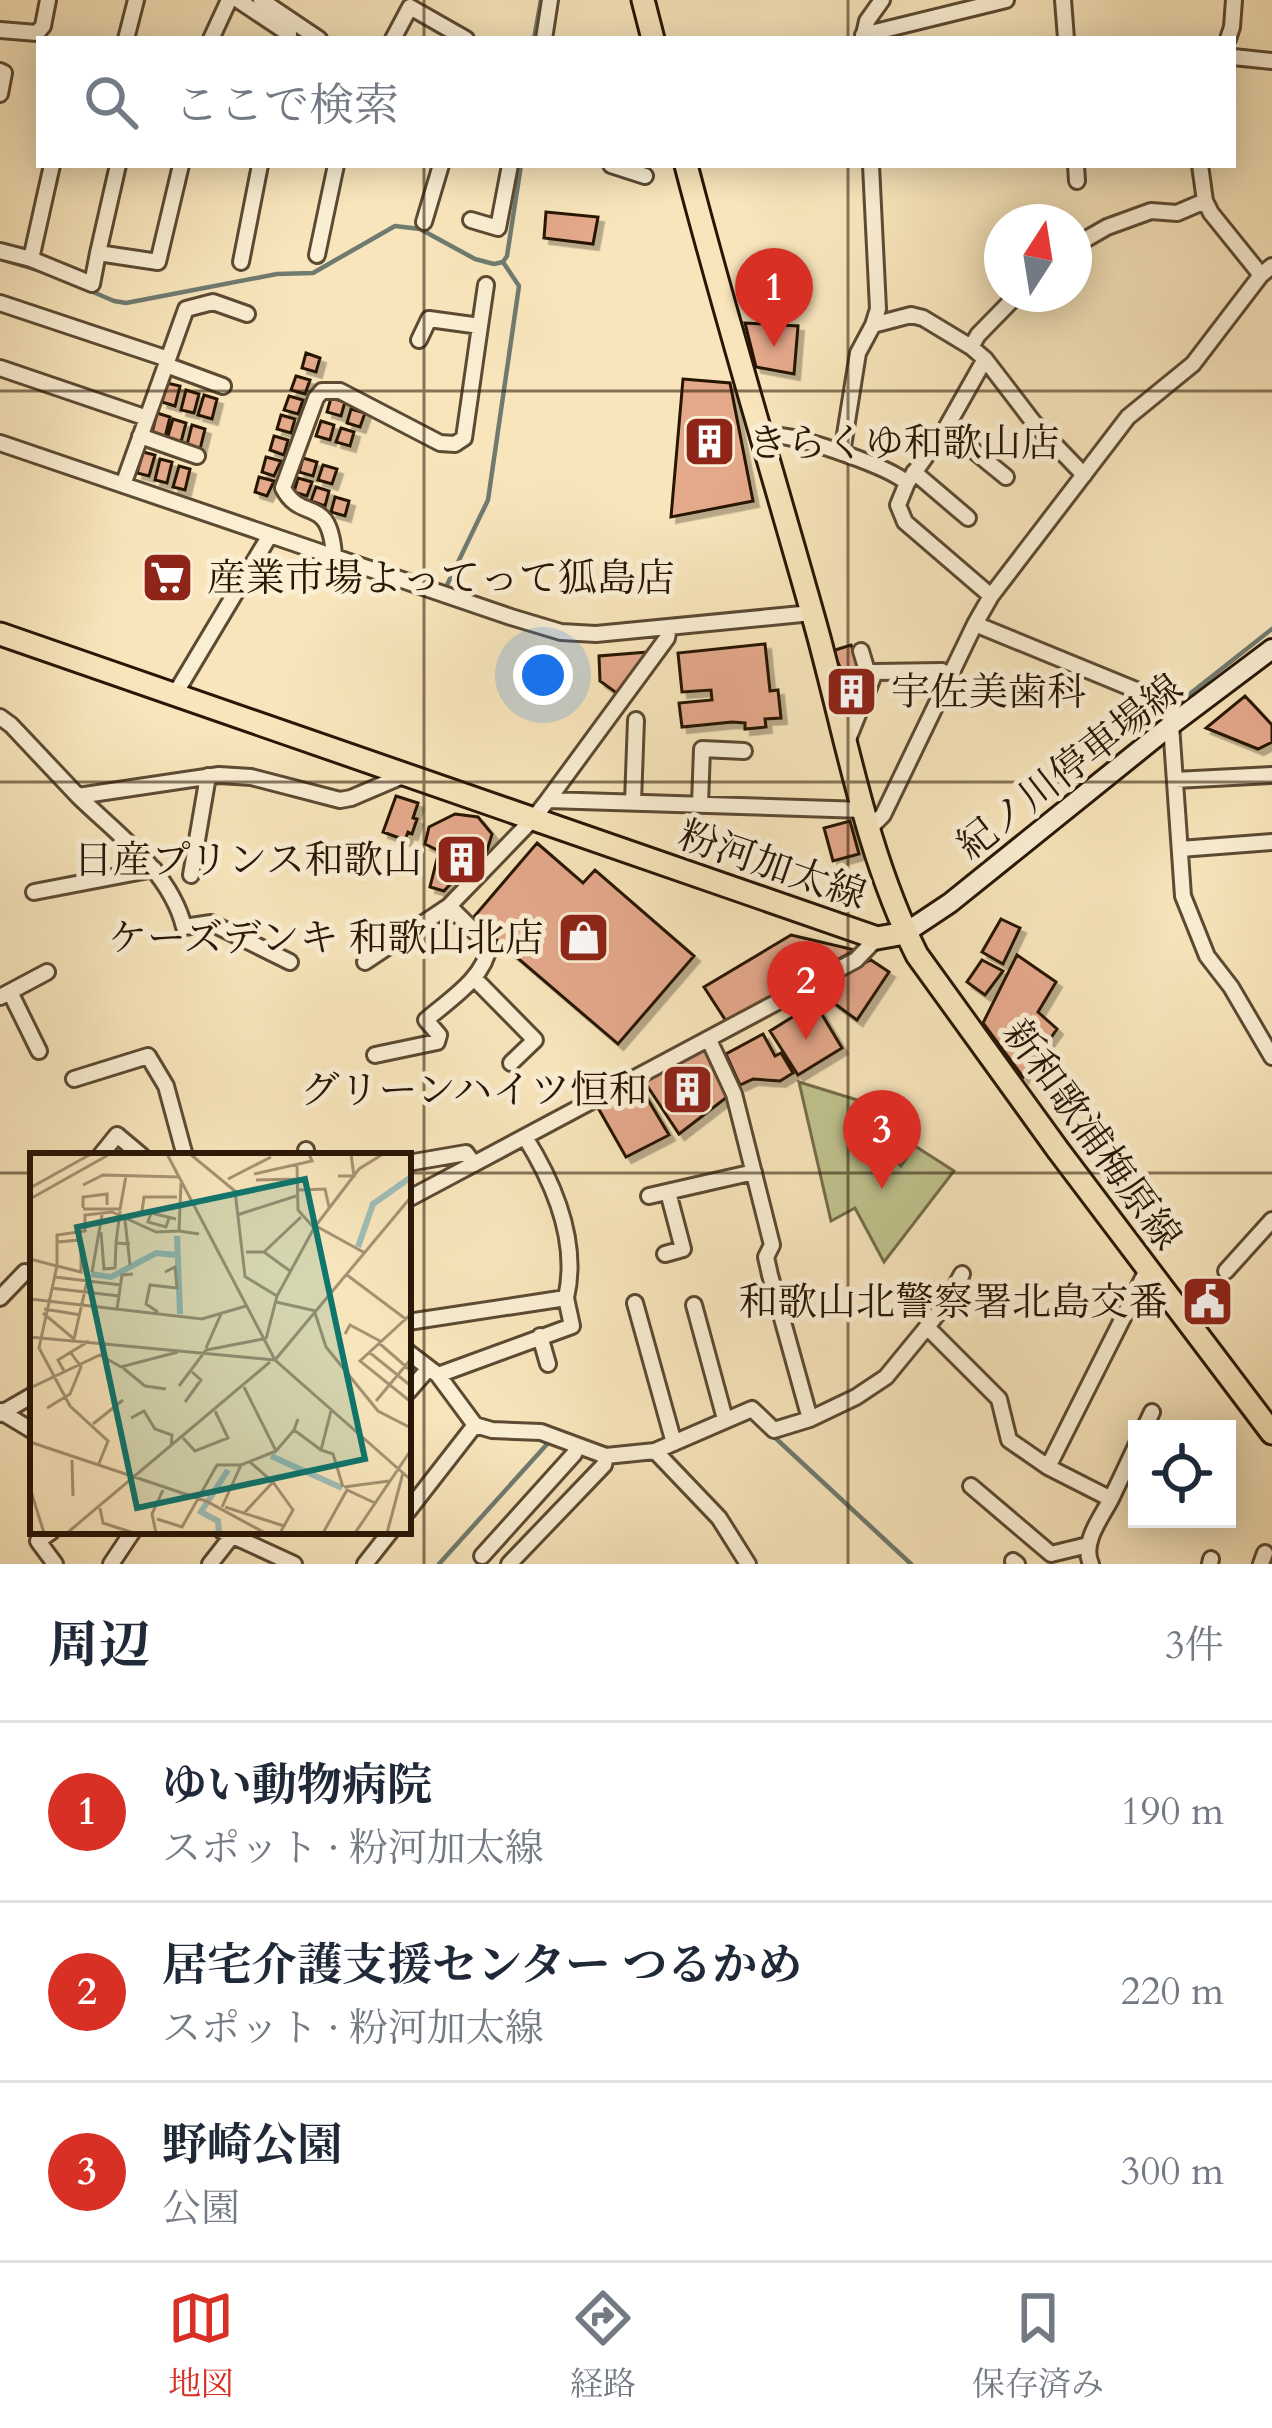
<!DOCTYPE html>
<html lang="ja">
<meta charset="utf-8">
<style>
body{margin:0;font-family:Cardo,"Noto Serif JP",serif;background:#f2f2f3;color:#1f2937}
.controls{position:absolute;right:36px;bottom:36px;display:grid;overflow:hidden;border-radius:0px;box-shadow:0 6px 30px #0003}
.controls button{width:108px;height:108px;display:grid;place-items:center;padding:0;border:0;border-bottom:3px solid #e0e1e3;background:#fff;color:#1f2937;font:60px sans-serif}
.compass{position:absolute;left:984px;top:204px;width:108px;height:108px;border-radius:50%;background:#fff;box-shadow:0 6px 30px #0003;rotate:12deg}
.you{position:absolute;left:543px;top:675px;width:42px;height:42px;margin:-30px;border:9px solid #fff;border-radius:50%;background:#1a73e8;box-shadow:0 0 0 18px #1a73e833}
.badge{display:grid;place-items:center;width:78px;height:78px;border-radius:50%;background:#d93025;color:#fff;font-size:39px;font-weight:700}
.pin{position:absolute;translate:-50% -99px;filter:drop-shadow(0 3px 6px #0008)}
.pin::after{content:'';position:absolute;top:63px;width:42px;height:36px;background:inherit;clip-path:polygon(0 0,100% 0,50% 100%)}
.list{margin:0;padding:0;list-style:none}
h2{display:flex;justify-content:space-between;align-items:center;height:156px;margin:0;padding:0 48px;font-size:51px}
h2 small{font-size:39px;font-weight:400;color:#747a83}
.list li{display:grid;grid-template-columns:78px 1fr auto;gap:36px;align-items:center;box-sizing:border-box;height:180px;padding:0 48px;border-top:3px solid #e0e1e3}
.list b{display:block;font-size:45px;white-space:nowrap}
.list p{margin:0;font-size:39px;white-space:nowrap;color:#747a83}
.list em{font-size:39px;font-style:normal;color:#747a83}
.icon{flex:none;width:66px;height:66px;fill:none;stroke:currentColor;stroke-width:2;stroke-linecap:round;stroke-linejoin:round}
.map{position:relative;flex:none;width:1272px;height:1564px;overflow:hidden}
.search{position:absolute;background:#fff;box-shadow:0 6px 30px #0003;left:36px;right:36px;top:36px;height:132px;display:flex;align-items:center;gap:30px;box-sizing:border-box;padding:0 42px;border-radius:0px;color:#747a83;font-size:45px}
.sheet{height:696px;background:#fff}
nav{display:flex;justify-content:space-around;align-items:center;box-sizing:border-box;height:168px;border-top:3px solid #e0e1e3;background:#fff;font-size:33px;color:#747a83}
nav a{display:grid;justify-items:center;gap:6px}
nav .on{color:#d93025}
.map>svg:first-child{display:block}
.green{fill:#c0c38e;stroke:#746c4a;stroke-width:3}
.lines{fill:none;stroke-linecap:round;stroke-linejoin:round}
.stream{stroke:#6f7a70;stroke-width:4.5}
.building{fill:#e4a88b;stroke:#281606;stroke-width:3;filter:url(#shadow)}
.minor-casing{stroke:#5c4a33;stroke-width:20}
.secondary-casing{stroke:#281606;stroke-width:24}
.primary-casing{stroke:#281606;stroke-width:27}
.minor{stroke:#faeed3;stroke-width:14}
.secondary{stroke:#faeed3;stroke-width:18}
.primary{stroke:#f8e5bb;stroke-width:21}
.grid{fill:none;stroke:#281606;stroke-width:3;stroke-opacity:0.55}
.labels{text-anchor:middle;stroke-width:10;stroke-linejoin:round;paint-order:stroke}
.poi-label{font-size:39px;fill:#281606;stroke:#faeed3;text-anchor:end}
.street-label{font-size:39px;fill:#281606;stroke:#faeed3}
.inset-river{fill:none;stroke:#9fbdb7;stroke-width:6}
.inset-road{fill:none;stroke:#a59273;stroke-width:3}
.view{fill:#0f766e;fill-opacity:0.15;stroke:#0f766e;stroke-width:6}
.inset-edge{fill:none;stroke:#281606;stroke-width:6}
</style>
<div class="map">
<svg width="1272" height="1564" viewBox="0 0 1272 1564">
<defs>
<filter id="shadow"><feDropShadow dx="5.5" dy="5.5" stdDeviation="0" flood-color="#0004"/></filter>
</defs>
<rect width="100%" height="100%" fill="#f8e5bb"/>
<filter id="stains"><feTurbulence type="fractalNoise" baseFrequency=".00167" numOctaves="4"/><feColorMatrix values="0 0 0 0 .2 0 0 0 0 .09 0 0 0 0 .02 0 0 0 .5 -.17"/></filter>
<radialGradient id="worn" r=".72"><stop offset=".6" stop-color="#630" stop-opacity="0"/><stop offset="1" stop-color="#630" stop-opacity=".3"/></radialGradient>
<path class="green" d="M799 1082 867 1103 856 1127 901 1166 915 1146 954 1171 884 1262 855 1208 831 1221Z"/>
<g class="lines">
<path class="stream" d="M534 39 541 0
M0 259 51 274 114 301 126 303 277 274 313 273 395 226 420 229 475 259 494 264 503 262
M503 262 507 256 521 165
M447 585 488 500 519 286 503 262
M1177 704 1272 629
M714 1433 753 1417
M770 1433 911 1564
M576 1452 600 1460
M439 1564 549 1442"/>
</g>
<path class="building" d="M546 212 598 217 593 244 544 238Z
M745 323 798 326 794 374 756 367Z
M306 353 320 358 316 372 302 368Z
M296 376 310 380 305 394 291 390Z
M683 379 730 383 753 501 671 517Z
M167 383 180 386 175 406 162 402Z
M186 390 199 394 194 413 181 410Z
M204 395 217 399 212 419 198 415Z
M289 396 303 400 298 414 284 410Z
M331 398 345 402 341 416 327 412Z
M351 409 365 413 360 427 347 423Z
M157 413 170 417 165 437 152 433Z
M281 415 295 419 291 433 277 429Z
M173 419 186 423 181 442 167 439Z
M321 421 334 425 330 440 316 436Z
M192 425 205 429 200 449 187 445Z
M341 428 354 432 350 446 336 442Z
M274 436 288 440 284 455 270 450Z
M143 452 155 455 149 476 137 473Z
M266 457 281 461 274 476 262 472Z
M303 458 317 462 313 476 299 472Z
M160 459 172 462 167 483 155 480Z
M323 465 337 469 332 484 318 480Z
M179 466 190 469 185 490 173 487Z
M259 477 274 481 267 496 255 492Z
M298 478 312 482 307 496 294 492Z
M316 487 329 491 325 506 311 501Z
M335 497 349 501 345 516 331 512Z
M765 644 770 691 778 690 781 718 765 719 766 727 745 729V723L732 722 682 727 679 703 712 700 711 690 682 692 678 653Z
M851 645 863 671 844 675 832 651Z
M648 652 618 694 600 681 599 656Z
M862 678 858 702 847 705 842 681Z
M1245 696 1272 725V742L1258 749 1206 728Z
M396 796 418 803 413 818 417 819 412 834 408 832 405 840 383 832Z
M455 814 478 817 492 834 481 871 465 868 444 891 430 887 439 851 425 844 429 827Z
M850 821 859 854 833 861 824 828Z
M537 843 583 883 595 870 694 956 618 1044 472 919Z
M1001 919 1020 928 1003 964 982 952Z
M791 935 855 950 726 1021 704 987Z
M1017 955 1056 982 1038 1012 1057 1029 1023 1077 983 1023Z
M871 960 889 972 857 1020 827 998 843 973Z
M982 960 1003 971 985 995 967 982Z
M815 1003 842 1048 798 1075 770 1031Z
M763 1034 775 1056 781 1053 793 1073 780 1081 753 1079 740 1085 726 1054Z
M706 1048 727 1097 679 1134 644 1081Z
M638 1083 669 1135 626 1157 597 1106Z"/>
<g class="lines">
<defs>
<path id="minor" d="M238 0 289 34 288 39
M261 0 319 39
M1063 0 1066 39
M0 30 37 33 43 26 48 0
M863 35 1006 0
M126 39 136 0
M211 39 229 0
M393 39 410 7 466 39
M544 39 550 0
M863 39 867 21 882 0
M1228 39 1232 27 1234 0
M1233 57 1272 61
M0 71 4 73 0 94
M118 165 98 253 158 262 181 165
M611 165 645 176
M1076 165 1077 181
M1200 165 1205 201 1211 213 1261 275
M471 220 498 228 510 165
M424 222 441 165
M1074 246 1107 227 1151 211 1177 213 1205 201
M0 251 31 259 92 284 98 253
M317 255 336 165
M31 259 52 165
M241 262 260 165
M0 303 168 359
M873 325 911 315 923 318 971 347 985 359 1034 423 1084 475
M480 326 486 285
M971 347 978 335 1018 294
M166 365 223 386
M0 368 147 418
M946 428 1006 477
M140 436 197 456
M761 439C764 439 777 436 780 436 804 438 890 467 907 483L898 505 905 522 991 596
M0 443 511 617 561 632 596 634 812 613
M842 453 858 353 873 325 878 309 871 165
M914 472 968 518
M907 483 946 428 985 359
M123 485 186 309 213 302 247 314
M334 555C329 493 302 524 283 488L316 398 322 391H340L440 443 455 444 464 438 480 326 429 319 419 340
M975 624 1136 690 1181 719
M861 651 867 671 875 672
M175 694 270 535
M0 717 11 725 78 796 219 775 251 777 340 800 351 798 405 775
M1171 725 1183 896 1207 956 1231 987 1272 1057
M847 742 875 672 942 671 949 675
M1175 780 1272 775
M78 796C118 835 170 871 184 927L211 923 290 962
M548 800 667 638 669 627
M633 802 636 720
M700 804 702 749 744 751
M869 829 883 815 975 624 991 596 1128 417 1193 364 1261 275 1272 266
M1180 849 1272 842
M191 875 208 776
M34 892 154 869
M365 962 449 906 533 819 548 800 864 810
M474 978 535 1040 511 1063
M10 992 39 1051
M0 997 47 972
M709 1040 734 1094 772 1245 766 1257 770 1275 810 1419 856 1397 886 1377 927 1327
M375 1055 437 1042 439 1035 426 1020C449 1000 485 978 489 946L449 906
M74 1079 148 1056 166 1086 185 1156
M306 1150 307 1156
M100 1156 117 1135 142 1156
M408 1163 466 1153 474 1164
M649 1196 754 1172
M408 1199 856 960 877 938
M665 1254 683 1249 668 1192
M1226 1271 1272 1220
M962 1274 946 1303 927 1327 999 1399 1009 1440 1048 1467
M0 1298 25 1272
M635 1303 674 1443
M694 1305 725 1419
M408 1322 566 1298C579 1242 555 1185 525 1137
M540 1336 548 1364
M408 1352 438 1375 475 1425
M438 1375 572 1326 566 1298
M408 1392 429 1368
M0 1411 33 1431
M0 1414 33 1395
M1144 1429 1152 1412
M655 1451 719 1518 748 1564
M971 1486 1051 1554 1088 1545
M1111 1499 1137 1444
M408 1511 475 1425 492 1430 541 1432 606 1456 655 1451 752 1409 774 1430 810 1419
M52 1531 38 1541 55 1564
M222 1531 294 1564
M482 1556 574 1454 577 1447
M1013 1561 1017 1564
M111 1564 133 1531
M210 1564 232 1536
M365 1564 391 1531
M509 1564 604 1465 606 1456
M1091 1564C1081 1543 1101 1518 1111 1499L1048 1467 1148 1268
M1210 1564 1211 1559
M1261 1564 1265 1553"/>
<path id="secondary" d="M905 933 950 903 1171 725 1272 649"/>
<path id="primary" d="M643 0 653 39
M686 165C726 319 772 470 815 623 846 734 865 852 917 955L1058 1150 1272 1433
M0 634 877 938 905 933"/>
</defs>
<use href="#minor" class="minor-casing"/>
<use href="#secondary" class="secondary-casing"/>
<use href="#primary" class="primary-casing"/>
<use href="#minor" class="minor"/>
<use href="#secondary" class="secondary"/>
<use href="#primary" class="primary"/>
</g>
<path class="grid" d="M424 0V39M848 0V39M424 165V1564M848 165V1564M0 391H1272M0 782H1272M0 1173H33M408 1173H1272"/>
<defs>
<symbol id="building-square" viewBox="-11 -11 22 22"><rect x="-9" y="-9" width="18" height="18" rx="4" fill="#8f2418" stroke="#faeed3"/><path d="M-4-6H4V6H1V3H-1V6H-4ZM-2.5-4.3h1.7v1.8h-1.7ZM.8-4.3h1.7v1.8H.8ZM-2.5-1h1.7V.8h-1.7ZM.8-1h1.7V.8H.8Z" fill="#fff"/></symbol>
<symbol id="supermarket-square" viewBox="-11 -11 22 22"><rect x="-9" y="-9" width="18" height="18" rx="4" fill="#8f2418" stroke="#faeed3"/><path d="M-6-5.5h2.5l.6 2H6L4.5 2H-2.5L-4.4-4H-6ZM-1.5 3.2a1.3 1.3 0 1 0 .1 0ZM3 3.2a1.3 1.3 0 1 0 .1 0Z" fill="#fff"/></symbol>
<symbol id="shop-square" viewBox="-11 -11 22 22"><rect x="-9" y="-9" width="18" height="18" rx="4" fill="#8f2418" stroke="#faeed3"/><path d="M-5-2.5h2.3a2.7 3.5 0 0 1 5.4 0H5L5.5 6h-11ZM-1.5-2.5h3a1.5 2.3 0 0 0-3 0Z" fill="#fff"/></symbol>
<symbol id="civic-square" viewBox="-11 -11 22 22"><rect x="-9" y="-9" width="18" height="18" rx="4" fill="#8f2418" stroke="#faeed3"/><path d="M-.6-6.5H3V-4.5H.6V-3L4-1V1h2V6H-6V1h2V-1L-.6-3ZM-1.2 2.5V6h2.4V2.5Z" fill="#fff"/></symbol>
</defs>
<g fill-rule="evenodd">
<use href="#building-square" x="680" y="412" width="59" height="59"/>
<use href="#supermarket-square" x="138" y="548" width="59" height="59"/>
<use href="#building-square" x="822" y="662" width="59" height="59"/>
<use href="#building-square" x="432" y="830" width="59" height="59"/>
<use href="#shop-square" x="554" y="908" width="59" height="59"/>
<use href="#building-square" x="658" y="1060" width="59" height="59"/>
<use href="#civic-square" x="1178" y="1272" width="59" height="59"/>
</g>
<g class="labels">
<g class="poi-label">
<text x="748" y="456" text-anchor="start">きらくゆ和歌山店</text>
<text x="207" y="591" text-anchor="start">産業市場よってって狐島店</text>
<text x="891" y="705" text-anchor="start">宇佐美歯科</text>
<text x="422" y="873">日産プリンス和歌山</text>
<text x="544" y="951">ケーズデンキ 和歌山北店</text>
<text x="648" y="1103">グリーンハイツ恒和</text>
<text x="1168" y="1315">和歌山北警察署北島交番</text>
</g>
<g class="street-label">
<text transform="translate(1069 766) rotate(-38)" y="14">紀ノ川停車場線</text>
<text transform="translate(773 864) rotate(19)" y="14">粉河加太線</text>
<text transform="translate(1093 1134) rotate(54)" y="14">新和歌浦梅原線</text>
</g>
</g>
<g transform="translate(30 1153)">
<rect width="381" height="381" fill="#f8e5bb"/>
<path class="inset-river" d="M147 83 150 161M328 94 343 51 381 24M61 121 81 124 126 100 147 102M241 303 312 335M189 380 188 368 171 359 198 317"/>
<path class="inset-road" d="M137 1 245 207 381 327M160 1 205 38 215 123M267 11 268 57 284 75M224 21 282 8 279 1M308 23H324L321 1M198 26 241 4M226 27 268 26M151 30 149 78 169 81M53 32 73 22 149 24M0 35 61 1M268 37 295 36 299 54M0 46 80 1M53 55V44L77 41V52M53 56H90L96 23M90 58 86 90 100 91M112 58 114 44H147M207 62 266 43M139 65 136 74 118 69 121 60 146 66M95 67 100 112M286 73 335 100M71 79 74 116 85 115 86 90M27 89 51 87V119L27 113V82L55 78V62L82 59 126 79 149 78M216 99H234L260 118M234 99 271 64M0 106 27 113 9 195 40 253 78 288 68 313M62 119 72 62M317 122 377 167M214 123 247 143M25 124 91 132M21 135 89 143M0 146 172 166 216 153M246 149 286 158M14 156 51 162M87 156 92 122 103 121M128 159 116 151 120 132 147 135 145 114 135 119M13 160 44 186 57 128M285 160 296 194 348 258 381 275M381 161 330 208 381 249M315 181 320 172 350 188M0 184 245 207M236 186 247 143 284 75 329 16 353 1M349 190 381 218M176 195 191 161M339 199 381 233M245 207 381 44M93 215 115 233 136 236M34 218 28 207 59 188M149 233 176 197 233 186M214 234 246 298 264 277M0 235 70 202 91 214 148 199M346 248 381 206M155 249 171 227 162 219M17 255 40 241 51 214 41 200M301 258 291 297 303 301 313 334M101 265 114 258 125 276 142 282 141 294M268 266 264 277 291 297M63 271 93 247M153 285 165 298 198 285 185 258M0 289 176 348 235 380M42 307 43 343M243 329 263 357 250 380M314 334 359 328M0 335 14 380M192 354 211 312M195 354 254 373M70 355 73 370 104 380M215 359 243 329 220 309M127 366 152 374 187 312H211L246 298M37 380 240 209M126 380 122 361 133 337M293 380 317 337 345 350M325 380 381 297M357 380 373 320"/>
<path class="view" d="M275 26 335 306 107 355 47 74Z"/>
<rect width="381" height="381" class="inset-edge"/>
</g>
<rect width="100%" height="100%" filter="url(#stains)"/>
<rect width="100%" height="100%" fill="url(#worn)"/>
</svg>
<div class="controls">
<button><svg class="icon" aria-label="locate" viewBox="0 0 24 24"><circle cx="12" cy="12" r="6"/><path d="M12 2v4M12 18v4M2 12h4M18 12h4"/></svg></button>
</div>
<svg class="compass" viewBox="-18 -18 36 36"><path d="M0-13l5 13h-10z" fill="#e53935"/><path d="M0 13l5-13h-10z" fill="#747a83"/></svg>
<div class="you"></div>
<div class="pin badge" style="left:774px;top:347px">1</div>
<div class="pin badge" style="left:806px;top:1040px">2</div>
<div class="pin badge" style="left:882px;top:1189px">3</div>
<div class="search"><svg class="icon" aria-label="search" viewBox="0 0 24 24"><circle cx="10" cy="10" r="6"/><path d="M15 15l6 6"/></svg>ここで検索</div>
</div>
<section class="sheet">
<h2>周辺<small>3件</small></h2>
<ul class="list">
<li><span class="badge">1</span><div><b>ゆい動物病院</b><p>スポット · 粉河加太線</p></div><em>190 m</em></li>
<li><span class="badge">2</span><div><b>居宅介護支援センター つるかめ</b><p>スポット · 粉河加太線</p></div><em>220 m</em></li>
<li><span class="badge">3</span><div><b>野崎公園</b><p>公園</p></div><em>300 m</em></li>
</ul>
</section>
<nav>
<a class="on"><svg class="icon" aria-label="map" viewBox="0 0 24 24"><path d="M3 6l6-2 6 2 6-2v14l-6 2-6-2-6 2zM9 4v14M15 6v14"/></svg>地図</a>
<a><svg class="icon" aria-label="directions" viewBox="0 0 24 24"><path d="M12 3l9 9-9 9-9-9zM9 14v-3h6M13 9l2 2-2 2"/></svg>経路</a>
<a><svg class="icon" aria-label="saved" viewBox="0 0 24 24"><path d="M7 4h10v16l-5-4-5 4z"/></svg>保存済み</a>
</nav>
